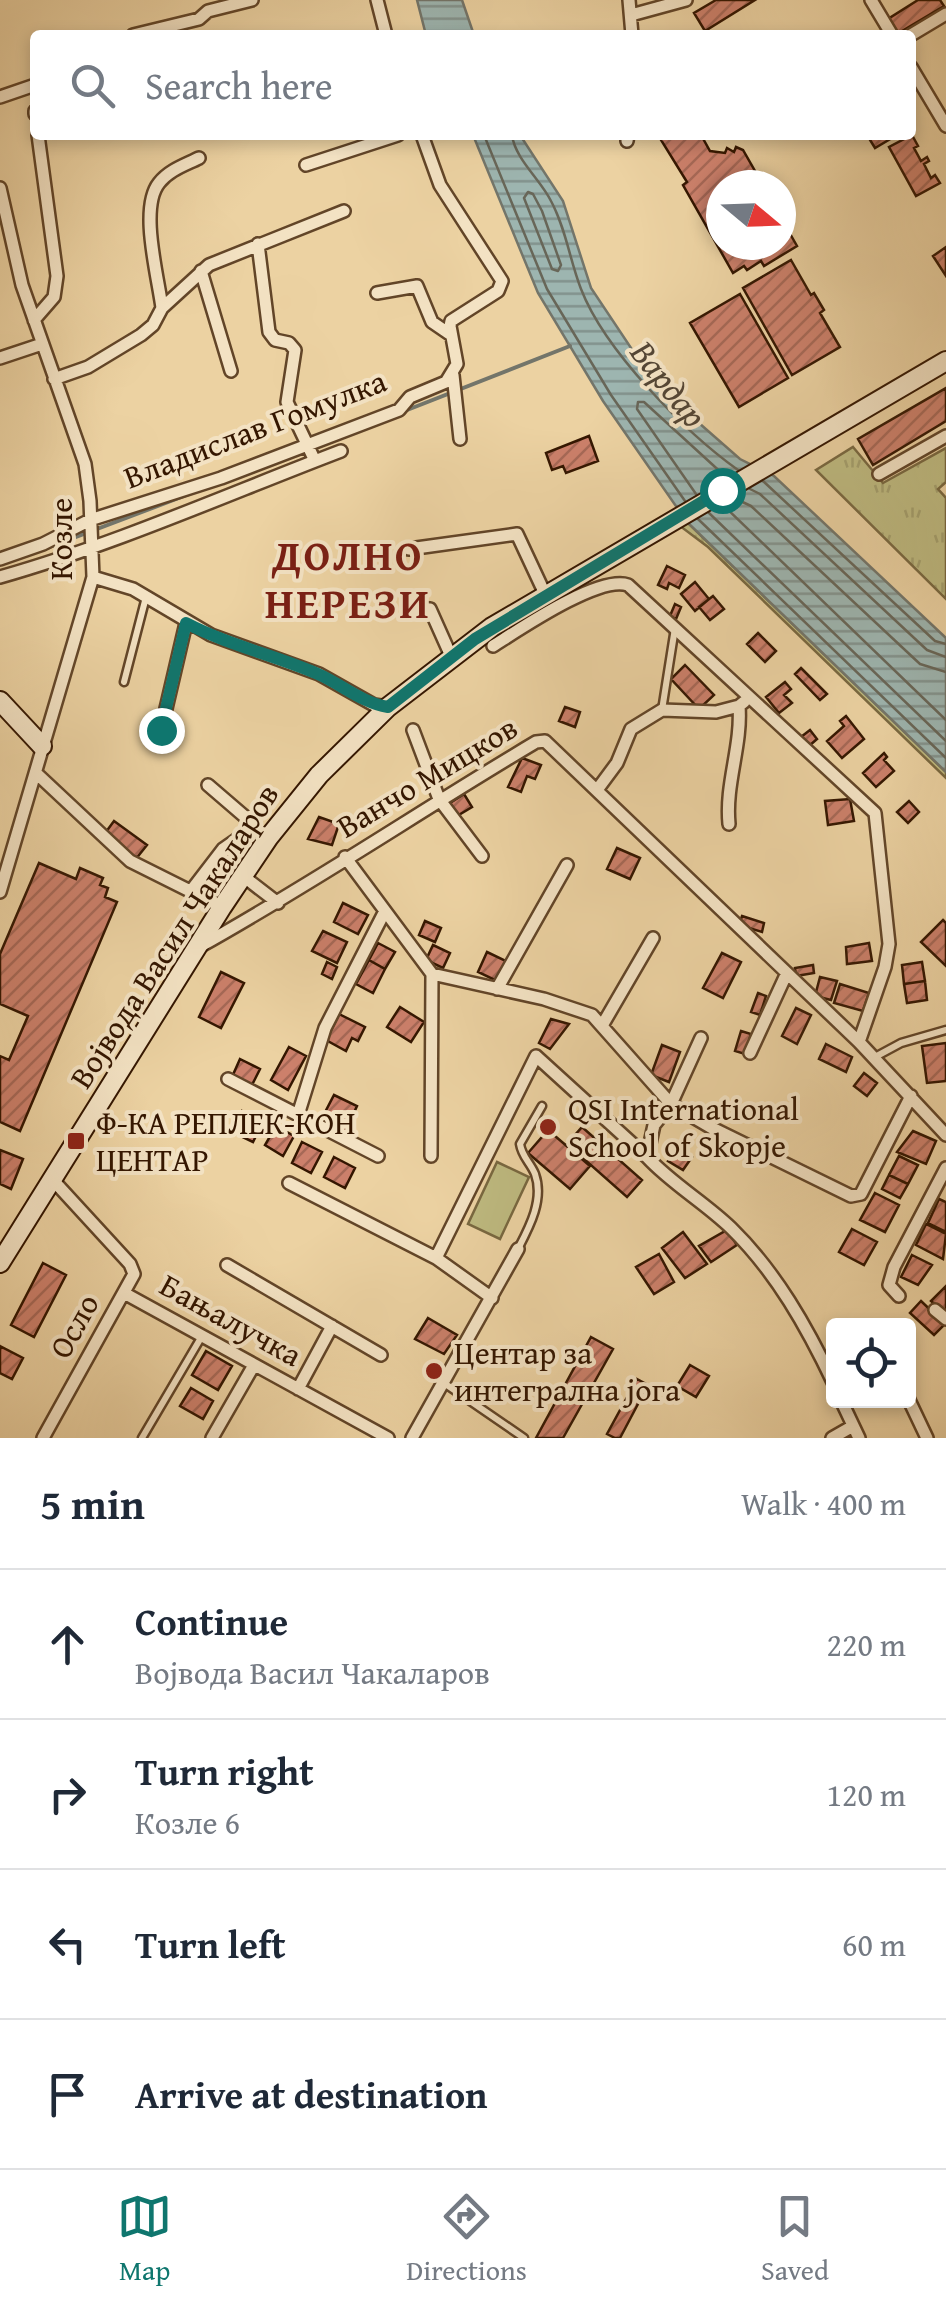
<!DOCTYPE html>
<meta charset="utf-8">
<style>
body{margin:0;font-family:"Gentium Book Plus",serif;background:#f6f6f7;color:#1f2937}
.controls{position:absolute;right:30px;bottom:30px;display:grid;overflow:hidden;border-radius:10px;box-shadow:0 5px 15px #0003}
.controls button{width:90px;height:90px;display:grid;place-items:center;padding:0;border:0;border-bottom:2px solid #e0e1e3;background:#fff;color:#1f2937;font:50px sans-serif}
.compass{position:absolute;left:706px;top:170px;width:90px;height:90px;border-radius:50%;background:#fff;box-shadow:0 5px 15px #0003;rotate:109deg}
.stop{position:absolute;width:30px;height:30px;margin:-22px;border:8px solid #0f766e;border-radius:50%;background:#fff}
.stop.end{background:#0f766e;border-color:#fff;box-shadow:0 2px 10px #0008}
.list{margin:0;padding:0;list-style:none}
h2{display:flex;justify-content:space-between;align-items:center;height:130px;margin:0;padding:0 40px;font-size:42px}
h2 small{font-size:32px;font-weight:400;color:#747a83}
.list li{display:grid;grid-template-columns:65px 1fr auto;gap:30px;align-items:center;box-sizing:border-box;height:150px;padding:0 40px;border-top:2px solid #e0e1e3}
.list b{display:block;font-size:38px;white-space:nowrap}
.list p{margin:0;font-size:32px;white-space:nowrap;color:#747a83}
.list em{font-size:32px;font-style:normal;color:#747a83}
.icon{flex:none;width:55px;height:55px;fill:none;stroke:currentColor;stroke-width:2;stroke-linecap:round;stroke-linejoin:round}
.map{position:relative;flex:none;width:946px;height:1438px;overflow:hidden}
.search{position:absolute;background:#fff;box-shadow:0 5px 15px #0003;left:30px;right:30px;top:30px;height:110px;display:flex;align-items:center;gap:25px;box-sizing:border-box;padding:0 35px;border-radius:10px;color:#747a83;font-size:38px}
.sheet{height:730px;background:#fff}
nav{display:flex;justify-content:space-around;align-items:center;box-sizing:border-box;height:140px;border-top:2px solid #e0e1e3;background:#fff;font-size:28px;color:#747a83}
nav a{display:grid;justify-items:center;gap:5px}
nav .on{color:#0f766e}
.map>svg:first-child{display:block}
.grass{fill:url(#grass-tufts);stroke:#796840;stroke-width:2.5}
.pitch{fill:#beba80;stroke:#796840;stroke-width:2.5}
.water{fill:url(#water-rules);stroke:#73756a;stroke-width:2.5}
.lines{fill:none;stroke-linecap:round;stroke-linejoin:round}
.shore{stroke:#686658;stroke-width:2.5}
.stream{stroke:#73756a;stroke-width:4}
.building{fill:url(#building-hatch);stroke:#341600;stroke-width:2.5}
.lane-casing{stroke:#624528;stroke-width:11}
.street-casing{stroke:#624528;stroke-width:16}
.secondary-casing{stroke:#341600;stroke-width:22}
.lane{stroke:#f3e2c3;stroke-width:6}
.street{stroke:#f3e2c3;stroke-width:11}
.secondary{stroke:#f3e2c3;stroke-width:18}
.route{stroke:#0f766e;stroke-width:12}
.poi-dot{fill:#8f2418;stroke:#f3e2c3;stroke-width:4}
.labels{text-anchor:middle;stroke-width:8;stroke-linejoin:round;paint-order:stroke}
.street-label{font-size:32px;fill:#341600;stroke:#f3e2c3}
.poi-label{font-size:32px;fill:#341600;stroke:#f3e2c3;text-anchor:start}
.water-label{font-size:35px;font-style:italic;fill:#544635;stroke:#f3e2c3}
.district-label{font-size:42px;font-weight:bold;letter-spacing:2.5px;fill:#7a1f14;stroke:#f3e2c3}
</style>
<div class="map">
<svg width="946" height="1438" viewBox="0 0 946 1438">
<defs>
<pattern id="grass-tufts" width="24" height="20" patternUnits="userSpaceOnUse" patternTransform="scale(2.5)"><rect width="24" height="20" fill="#beba80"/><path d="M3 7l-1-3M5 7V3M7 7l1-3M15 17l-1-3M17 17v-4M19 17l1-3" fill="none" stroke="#a49f6d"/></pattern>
<pattern id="water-rules" width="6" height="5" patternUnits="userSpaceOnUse" patternTransform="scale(2.5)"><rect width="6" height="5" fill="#9db5b0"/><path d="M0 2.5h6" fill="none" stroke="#81928d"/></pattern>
<pattern id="building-hatch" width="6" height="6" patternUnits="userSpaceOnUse" patternTransform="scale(2.5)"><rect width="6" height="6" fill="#cc806b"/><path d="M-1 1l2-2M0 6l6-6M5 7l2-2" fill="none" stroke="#a66856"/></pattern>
</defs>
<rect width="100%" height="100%" fill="#ecd2a2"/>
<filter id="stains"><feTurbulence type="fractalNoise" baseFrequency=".002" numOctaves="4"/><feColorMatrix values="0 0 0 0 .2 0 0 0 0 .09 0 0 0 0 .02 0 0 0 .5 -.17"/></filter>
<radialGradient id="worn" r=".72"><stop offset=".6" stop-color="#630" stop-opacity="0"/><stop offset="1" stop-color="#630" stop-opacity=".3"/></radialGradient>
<path class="grass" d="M853 447 883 483 946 448V482L938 489 946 498V599L816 470Z
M687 522 946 772V778L708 547 680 526Z"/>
<path class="pitch" d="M497 1162 529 1177 500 1239 468 1224Z"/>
<path class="water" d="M417 0H462L474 35H426Z
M473 135H520L563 201 591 288 643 366 683 409 740 459 774 476 946 638V772L687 522 603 401 538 293Z"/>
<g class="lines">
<path class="shore" d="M484 135 547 289 611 395 685 501
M512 135C515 159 541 180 551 201 566 229 570 261 581 289 605 351 685 432 738 470
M528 192 533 194 542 211 561 265 558 271 552 269 524 198Z
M763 481 935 641 946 644
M750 489 760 494 927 650 946 657
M696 494 637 409 638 402H644L726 477
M734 498 751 506 920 664 946 672
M723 505 946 720
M709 513 946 741
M698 519 946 758"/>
<path class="stream" d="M402 412 570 346
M47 548 197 491"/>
</g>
<path class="building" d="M716 0H755L705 31 694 13Z
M918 0H940L944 6 897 34 888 19Z
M669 135H701L710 151 725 153 727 148 734 152 736 147 743 150 763 185H721V245H781V218L797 246 764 266 761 261 747 270 744 266 733 273 683 185 687 182 661 140Z
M867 135H897L875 148Z
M912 135 918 146 914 148 921 161 927 157 929 161 924 164 931 178 935 175 940 183 916 196 889 147Z
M946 247V276L933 256Z
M791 260 811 295 814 293 824 310 820 313 840 347 792 375 743 288Z
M740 294 788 378 739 407 690 323Z
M946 388V421L873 465 858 439Z
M589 436 598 461 566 473 563 466 552 470 546 453Z
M667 566 685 575 679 588 669 583 667 589 658 585Z
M695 582 709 599 695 611 681 594Z
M713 596 724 609 710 620 699 607Z
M675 604 681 607 676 619 670 616Z
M758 633 776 651 765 662 747 644Z
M685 665 714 695 699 709 671 679Z
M801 668 827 694 820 700 795 674Z
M785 682 791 689 784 695 792 703 779 713 766 697Z
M565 707 580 712 575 727 559 721Z
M846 716 864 739 842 758 827 741 844 726 840 721Z
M810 730 817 739 809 746 801 737Z
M884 753 887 757 884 760 894 771 876 787 863 773Z
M522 758 541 765 535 779 527 776 521 792 508 787Z
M464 794 472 807 457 816 450 803Z
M850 799 854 821 828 825 825 801Z
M909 801 919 812 908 823 897 812Z
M319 817 339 824 332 845 308 839Z
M114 821 147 845 135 860 103 836Z
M617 848 640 858 630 879 607 869Z
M39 863 76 879 80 868 103 878 100 885 108 888 105 897 117 902 20 1131 0 1122V1056L9 1060 28 1016 0 1004V954Z
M343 903 368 915 358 934 334 922Z
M742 916 764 923 762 932 739 925Z
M943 920 946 923V966L921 942Z
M425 921 441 928 435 942 419 935Z
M323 931 347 942 337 963 312 951Z
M378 943 395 952 385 969 369 960Z
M869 943 872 961 847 964 846 947Z
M433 945 450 953 443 968 426 960Z
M487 952 506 961 497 981 478 972Z
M722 953 741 962 723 998 703 988Z
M369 960 385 969 373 993 356 984Z
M327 962 337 967 332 979 322 974Z
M922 962 925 981 904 984 902 965Z
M813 965 814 973 796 976 795 968Z
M221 972 244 983 221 1028 199 1017Z
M820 977 837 981 831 1000 815 996Z
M925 981 927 1000 907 1003 904 984Z
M840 984 869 993 863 1011 834 1003Z
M758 993 766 996 760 1015 751 1012Z
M400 1007 424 1022 411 1042 387 1027Z
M796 1008 811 1015 797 1044 782 1036Z
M339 1014 365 1027 358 1041 352 1038 346 1051 326 1040Z
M551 1019 569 1024 550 1049 539 1043Z
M741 1031 751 1034 745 1054 735 1051Z
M946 1043V1081L927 1083 922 1046Z
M826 1044 852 1057 846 1072 819 1059Z
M662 1045 680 1052 669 1082 651 1075Z
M289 1047 306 1056 288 1090 271 1080Z
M240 1059 260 1069 251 1087 232 1077Z
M864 1073 877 1083 867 1096 854 1086Z
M334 1095 357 1106 344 1134 320 1122Z
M242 1111 263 1122 253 1142 232 1132Z
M276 1126 294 1136 283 1156 265 1145Z
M582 1127 642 1180 627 1197 567 1144Z
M548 1130 590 1166 570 1189 528 1153Z
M913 1131 936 1141 926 1164 897 1152Z
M302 1142 322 1152 311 1173 292 1163Z
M677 1147 692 1157 683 1170 668 1161Z
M0 1150 23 1159 11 1189 0 1184Z
M899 1156 918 1165 908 1184 889 1175Z
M334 1157 355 1168 345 1188 324 1177Z
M889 1175 908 1184 900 1198 882 1189Z
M875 1193 899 1205 885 1232 860 1220Z
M939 1199 946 1202V1232L928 1223Z
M926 1224 946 1234 943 1259 916 1245Z
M852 1229 877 1242 864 1265 839 1252Z
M727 1230 737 1245 711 1262 699 1246Z
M683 1232 707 1264 685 1278 662 1248Z
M659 1254 674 1282 654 1294 636 1267Z
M912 1255 932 1265 918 1285 901 1277Z
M43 1263 66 1275 34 1337 11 1325Z
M946 1286V1315L931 1301Z
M921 1301 945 1324 934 1335 910 1313Z
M428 1318 457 1335 444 1354 415 1339Z
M591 1337 613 1349 563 1438H536Z
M0 1346 23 1358 12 1379 0 1373Z
M206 1351 232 1366 218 1390 192 1375Z
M690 1365 709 1376 696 1397 677 1386Z
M637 1379 648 1385 620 1438H615L607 1434Z
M191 1388 213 1401 203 1419 180 1406Z"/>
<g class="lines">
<defs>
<path id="lane" d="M124 682 146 597
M662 710 675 628
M875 1057 901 1043 946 1030
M519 1247C530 1226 544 1199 535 1174 530 1162 522 1157 520 1144L542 1106
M444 1383 524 1438
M142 1438 202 1336"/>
<path id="street" d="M377 0 386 35
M629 0 632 35
M871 0 892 35
M631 15 686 0
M133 35 199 19 208 11 252 0
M911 35 946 14
M911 67 946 126
M0 97 35 85
M35 111V114
M627 141 628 135
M306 165 398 135
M0 188 22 285 85 464 90 501 93 577 0 892
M258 244 269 332 275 340 289 343 295 350 287 402 315 461
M201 271 231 371
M377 293 417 286 432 322 451 335
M162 308C158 276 139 208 159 183 169 170 185 165 199 158
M34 320 54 297 57 276 38 135
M0 358 42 344
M453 375 460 439
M54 379 88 367 141 335 153 325 162 308 209 265 344 211
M879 474 946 436
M409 549 517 534 546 596
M0 559 43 544 90 520 221 478 399 410 410 397 446 382 457 364 450 326 451 321 498 291 502 281 440 185 422 135
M0 577C116 544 228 494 341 451
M93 577 133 589 211 635 319 674 374 705 388 707
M413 608 430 609 451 656
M493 646C520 629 599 575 628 585L875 813 889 944 885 967 859 1042
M161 730 186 623
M413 730 439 799 482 856
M36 773 130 861 222 907
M597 790 617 763 631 729 662 710 716 712 739 706
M729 824C725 784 742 746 739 706L744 702
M345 857 432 974 544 999 592 1015 671 1104 712 1128 851 1196 861 1194 911 1096
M243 876 278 903
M190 892 223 849 246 833 251 822 208 785
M199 947C314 883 423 809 536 742L545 741 859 1042 946 1135
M497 989 567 865
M603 1024 653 938
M701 1038 671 1104 654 1125 647 1157C672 1184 704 1202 731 1228 776 1272 807 1327 834 1384
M750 1053 786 975
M228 1079 378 1156
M298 1115 325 1028 385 911
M431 1156 432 974
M289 1183 436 1258 492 1298
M436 1258 536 1056 647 1157
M227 1265 381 1355
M124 1293 388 1438
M899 1296 889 1285 894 1267 946 1168
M935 1310 946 1319
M298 1389 332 1326
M908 1398 927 1438
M841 1400 859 1438
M43 1438 134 1274 130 1264 52 1179
M212 1438 254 1365
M412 1438 518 1249
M832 1438 853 1426"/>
<path id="secondary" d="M0 701 42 746
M0 1263 222 907 269 837 319 775 388 707 492 627 946 361"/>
</defs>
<use href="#lane" class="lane-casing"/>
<use href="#street" class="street-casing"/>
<use href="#secondary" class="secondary-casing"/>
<use href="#lane" class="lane"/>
<use href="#street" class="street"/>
<use href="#secondary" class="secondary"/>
</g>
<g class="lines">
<path class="route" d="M161 730 186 623C228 645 274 655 318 674 341 684 362 703 388 707L475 639 722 490"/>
</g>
<g class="poi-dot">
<circle cx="548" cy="1127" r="10"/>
<rect x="66" y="1131" width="20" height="20" rx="5"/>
<circle cx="434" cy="1371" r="10"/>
</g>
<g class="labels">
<g class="street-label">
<text transform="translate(255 429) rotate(-21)" y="11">Владислав Гомулка</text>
<text transform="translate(61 539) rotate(-90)" y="11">Козле</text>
<text transform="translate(427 777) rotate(-31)" y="11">Ванчо Мицков</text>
<text transform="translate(174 936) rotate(-57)" y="11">Војвода Васил Чакаларов</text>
<text transform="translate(231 1320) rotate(29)" y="11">Бањалучка</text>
<text transform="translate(74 1326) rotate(-61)" y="11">Осло</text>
</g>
<g class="poi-label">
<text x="568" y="1120">QSI International<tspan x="568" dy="37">School of Skopje</tspan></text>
<text x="96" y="1134">Ф-КА РЕПЛЕК-КОН<tspan x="96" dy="37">ЦЕНТАР</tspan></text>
<text x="454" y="1364">Центар за<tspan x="454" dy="37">интегрална јога</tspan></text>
</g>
<g class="water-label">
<text transform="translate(669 384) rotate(52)" y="12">Вардар</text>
</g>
<g class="district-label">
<text x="348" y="570">ДОЛНО<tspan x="348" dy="48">НЕРЕЗИ</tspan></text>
</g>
</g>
<rect width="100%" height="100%" filter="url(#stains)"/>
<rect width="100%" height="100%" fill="url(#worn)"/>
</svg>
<div class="controls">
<button><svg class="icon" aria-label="locate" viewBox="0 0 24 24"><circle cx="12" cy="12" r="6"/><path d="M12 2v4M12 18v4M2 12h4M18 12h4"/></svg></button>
</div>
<svg class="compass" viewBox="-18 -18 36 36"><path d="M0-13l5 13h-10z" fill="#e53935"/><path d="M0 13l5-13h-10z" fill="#747a83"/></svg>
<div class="stop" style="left:722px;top:490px"></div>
<div class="stop end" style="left:161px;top:730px"></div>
<div class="search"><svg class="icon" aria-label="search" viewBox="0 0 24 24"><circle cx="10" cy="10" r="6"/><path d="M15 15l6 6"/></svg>Search here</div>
</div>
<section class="sheet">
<h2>5 min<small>Walk · 400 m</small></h2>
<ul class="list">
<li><svg class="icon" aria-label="ahead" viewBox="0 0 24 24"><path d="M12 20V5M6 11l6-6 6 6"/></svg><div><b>Continue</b><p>Војвода Васил Чакаларов</p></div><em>220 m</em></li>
<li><svg class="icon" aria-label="right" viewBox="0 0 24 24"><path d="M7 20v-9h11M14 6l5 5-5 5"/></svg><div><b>Turn right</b><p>Козле 6</p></div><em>120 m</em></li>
<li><svg class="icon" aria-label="left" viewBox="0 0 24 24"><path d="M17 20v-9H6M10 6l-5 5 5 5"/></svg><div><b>Turn left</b></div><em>60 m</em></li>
<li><svg class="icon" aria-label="arrive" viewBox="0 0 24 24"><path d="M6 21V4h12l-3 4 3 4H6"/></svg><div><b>Arrive at destination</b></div></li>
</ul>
</section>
<nav>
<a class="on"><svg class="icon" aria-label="map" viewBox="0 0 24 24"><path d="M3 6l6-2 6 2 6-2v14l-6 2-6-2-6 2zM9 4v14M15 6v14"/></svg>Map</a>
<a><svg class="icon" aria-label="directions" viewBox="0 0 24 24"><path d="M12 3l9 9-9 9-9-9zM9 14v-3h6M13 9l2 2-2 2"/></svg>Directions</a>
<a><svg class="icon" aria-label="saved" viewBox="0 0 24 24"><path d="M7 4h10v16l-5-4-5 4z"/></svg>Saved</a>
</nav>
